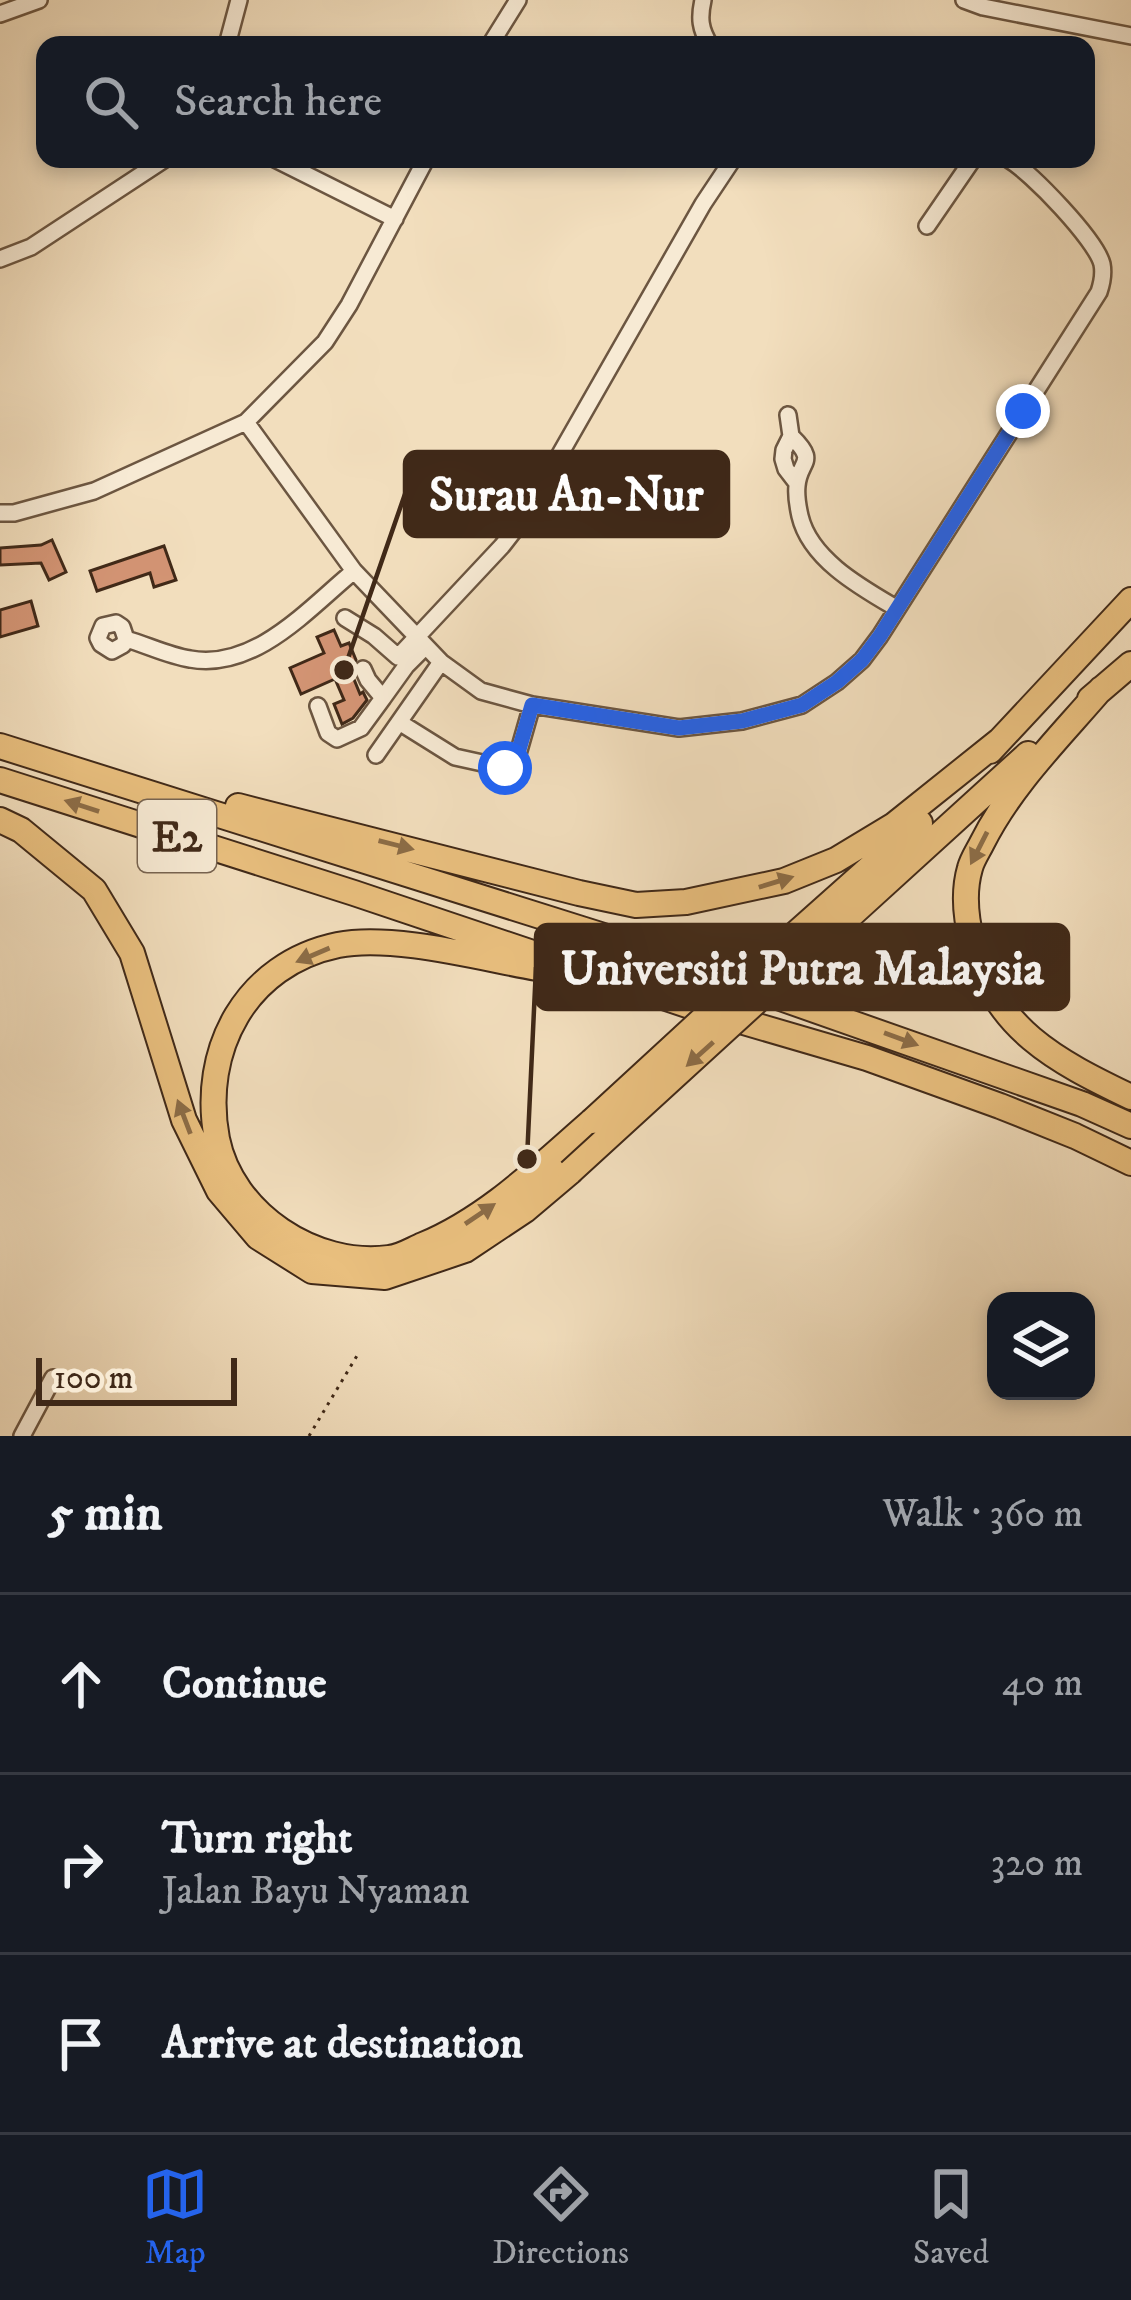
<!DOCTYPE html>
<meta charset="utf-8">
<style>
body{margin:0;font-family:"IM FELL DW Pica",serif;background:#20242c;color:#f1f3f6}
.controls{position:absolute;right:36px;bottom:36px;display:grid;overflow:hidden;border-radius:24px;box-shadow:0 6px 18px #0003}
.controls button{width:108px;height:108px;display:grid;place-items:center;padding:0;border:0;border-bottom:3px solid #363941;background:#171b24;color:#f1f3f6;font:60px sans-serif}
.scale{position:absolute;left:36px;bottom:30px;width:201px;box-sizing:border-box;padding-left:12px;border:6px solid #402918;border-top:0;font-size:33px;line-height:42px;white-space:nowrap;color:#402918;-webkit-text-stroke:9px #f7ead4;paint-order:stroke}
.stop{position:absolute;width:36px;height:36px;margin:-27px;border:9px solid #2563eb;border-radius:50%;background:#fff}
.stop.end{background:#2563eb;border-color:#fff;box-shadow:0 3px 12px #0008}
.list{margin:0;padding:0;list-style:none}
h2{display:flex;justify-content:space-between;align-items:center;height:156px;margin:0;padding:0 48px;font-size:51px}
h2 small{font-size:39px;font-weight:400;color:#9ea1a6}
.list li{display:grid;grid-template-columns:78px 1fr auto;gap:36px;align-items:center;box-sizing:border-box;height:180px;padding:0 48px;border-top:3px solid #363941}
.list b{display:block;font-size:45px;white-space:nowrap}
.list p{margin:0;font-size:39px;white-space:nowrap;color:#9ea1a6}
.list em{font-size:39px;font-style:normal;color:#9ea1a6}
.icon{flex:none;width:66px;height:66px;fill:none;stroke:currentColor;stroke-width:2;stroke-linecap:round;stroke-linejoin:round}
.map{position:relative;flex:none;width:1131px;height:1436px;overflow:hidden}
.search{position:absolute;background:#171b24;box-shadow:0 6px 18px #0003;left:36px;right:36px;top:36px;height:132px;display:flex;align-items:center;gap:30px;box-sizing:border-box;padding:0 42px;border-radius:24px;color:#9ea1a6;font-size:45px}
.sheet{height:696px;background:#171b24}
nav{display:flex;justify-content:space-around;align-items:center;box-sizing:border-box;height:168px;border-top:3px solid #363941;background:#171b24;font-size:33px;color:#9ea1a6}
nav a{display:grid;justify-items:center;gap:6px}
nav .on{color:#2563eb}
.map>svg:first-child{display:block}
.building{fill:#d39474;stroke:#402918;stroke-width:3}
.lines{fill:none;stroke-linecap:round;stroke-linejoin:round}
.minor-casing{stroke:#6c5641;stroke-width:20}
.highway-casing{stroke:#402918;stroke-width:28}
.path{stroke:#402918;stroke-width:3;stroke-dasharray:3 6;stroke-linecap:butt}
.minor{stroke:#f7ead4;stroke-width:15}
.highway{stroke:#e9bf7e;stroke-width:24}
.highway-bridge-casing{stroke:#402918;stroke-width:28;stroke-linecap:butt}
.highway-bridge{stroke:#e9bf7e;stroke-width:24}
.oneway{fill:#8c6c46}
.route{stroke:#2563eb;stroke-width:15}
.labels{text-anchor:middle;stroke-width:9;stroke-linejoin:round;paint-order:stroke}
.shield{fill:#f7ead4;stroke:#776350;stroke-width:3}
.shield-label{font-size:42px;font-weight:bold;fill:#402918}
.leader{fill:none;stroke:#402918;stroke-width:4.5}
.callout-dot{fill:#402918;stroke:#f7ead4;stroke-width:4.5}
.callout{fill:#402918;stroke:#402918;stroke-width:4.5}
.callout-label{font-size:48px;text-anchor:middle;font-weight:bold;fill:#fff}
</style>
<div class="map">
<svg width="1131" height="1436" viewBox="0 0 1131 1436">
<rect width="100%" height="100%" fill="#f2debd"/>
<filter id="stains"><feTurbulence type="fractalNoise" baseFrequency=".00167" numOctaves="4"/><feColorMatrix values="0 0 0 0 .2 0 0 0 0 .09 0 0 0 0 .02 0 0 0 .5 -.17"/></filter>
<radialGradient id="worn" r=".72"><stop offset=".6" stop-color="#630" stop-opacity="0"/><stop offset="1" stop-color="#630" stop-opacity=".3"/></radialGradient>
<path class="building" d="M52 540 66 572 49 580 41 563 0 565V548L41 545Z
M164 546 176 580 154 587 150 573 97 591 90 571Z
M31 601 38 626 0 637V610Z
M334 630 341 646 349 643 356 660 351 672 360 694 363 692 367 700 353 718 342 724 334 704 344 700 335 679 301 694 290 668 324 653 317 637Z"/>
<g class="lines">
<defs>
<path id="minor" d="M703 0C699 18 700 29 710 45
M964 0 983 7 1131 36
M0 14 39 0
M227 45 239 0
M490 45 518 0
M275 159 395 219
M927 226 973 159
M0 259 31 247 165 159
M788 415 791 436 784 450 783 459 786 469 796 482
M246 422 354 571 441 662 481 691 532 705 679 728 742 721 802 705 837 682 862 660 880 636 1099 292C1102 283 1104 274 1102 264 1096 240 1031 172 1008 159
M791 436C819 463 799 460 797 486 796 495 798 507 800 516 810 559 860 587 896 608
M0 513H14L94 491 246 422 325 342 349 305 426 159
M345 618 374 636 398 657 502 546 523 519 703 204 733 159
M126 639 123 645 112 651 101 644 98 638 103 626 116 623 122 627 126 639C147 645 169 656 190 659 255 671 309 608 354 571
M363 669 368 680 383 698 406 666 425 647
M318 706 328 733 337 739 361 728 383 698
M399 722 455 757 505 768 516 761 532 705
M376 755 441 662
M22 1436 53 1378"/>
<path id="highway" d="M1101 689C1059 738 1011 785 982 843 978 851 972 860 970 868 963 892 966 919 972 942 994 1029 1056 1061 1131 1097
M1090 699 1131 664
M0 746 610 938 1082 1104 1131 1126
M990 751 1131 600
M0 780 354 893 696 1008 867 1058 1000 1106 1075 1136 1131 1163
M238 806 579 893 636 905 686 902 784 881 836 860 894 825 999 741
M0 820 21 830 94 890 132 953 184 1120 219 1191 258 1237 312 1271 385 1277 465 1250 525 1210 570 1172
M792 937 920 823
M817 946 1028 754
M537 968C481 958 392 934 338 945 246 964 200 1050 217 1139 232 1214 315 1268 389 1258 401 1257 413 1249 423 1245 488 1218 539 1167 592 1121"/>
</defs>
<use href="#minor" class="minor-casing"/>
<use href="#highway" class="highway-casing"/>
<path class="path" d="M309 1436 358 1354"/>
<use href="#minor" class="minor"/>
<use href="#highway" class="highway"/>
<defs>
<path id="highway-bridge" d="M592 1121 792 937
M570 1172 817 946"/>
</defs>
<use href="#highway-bridge" class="highway-bridge-casing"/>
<use href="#highway-bridge" class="highway-bridge"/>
</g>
<defs><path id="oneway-solid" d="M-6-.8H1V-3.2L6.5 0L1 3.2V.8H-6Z" transform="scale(3)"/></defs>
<g class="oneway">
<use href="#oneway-solid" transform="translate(82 806) rotate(-162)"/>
<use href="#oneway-solid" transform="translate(396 845) rotate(14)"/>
<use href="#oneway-solid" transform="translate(979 848) rotate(117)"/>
<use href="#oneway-solid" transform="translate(776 882) rotate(-17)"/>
<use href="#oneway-solid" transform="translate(313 955) rotate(157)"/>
<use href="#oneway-solid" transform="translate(901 1039) rotate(20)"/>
<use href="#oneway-solid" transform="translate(700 1054) rotate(138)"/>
<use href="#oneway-solid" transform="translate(184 1117) rotate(-111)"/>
<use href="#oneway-solid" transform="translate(480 1214) rotate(-34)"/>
</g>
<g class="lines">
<path class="route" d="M505 768 516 760 532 705 679 728 742 721 802 705 837 682 862 660 880 636 1023 411"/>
</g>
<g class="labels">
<rect class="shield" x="138" y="800" width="78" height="72" rx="9"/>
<g class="shield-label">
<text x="177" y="851">E2</text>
</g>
</g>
<path class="leader" d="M344 670L405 494M527 1159L536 967"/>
<g class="callout-dot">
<circle cx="344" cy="670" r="12"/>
<circle cx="527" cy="1159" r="12"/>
</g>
<g class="callout">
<rect x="405" y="452" width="323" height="84" rx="12"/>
<rect x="536" y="925" width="532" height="84" rx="12"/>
</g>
<g class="callout-label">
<text x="566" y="510">Surau An-Nur</text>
<text x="802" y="984">Universiti Putra Malaysia</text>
</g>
<rect width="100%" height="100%" filter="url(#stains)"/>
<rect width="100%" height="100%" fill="url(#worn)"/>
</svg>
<div class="controls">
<button><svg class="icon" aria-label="layers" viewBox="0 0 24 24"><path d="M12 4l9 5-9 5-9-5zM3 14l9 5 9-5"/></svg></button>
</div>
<div class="scale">100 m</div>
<div class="stop" style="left:505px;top:768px"></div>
<div class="stop end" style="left:1023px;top:411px"></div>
<div class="search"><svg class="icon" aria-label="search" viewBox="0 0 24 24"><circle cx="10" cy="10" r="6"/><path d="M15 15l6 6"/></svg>Search here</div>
</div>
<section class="sheet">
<h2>5 min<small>Walk · 360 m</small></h2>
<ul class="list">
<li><svg class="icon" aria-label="ahead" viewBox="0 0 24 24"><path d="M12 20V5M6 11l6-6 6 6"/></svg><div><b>Continue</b></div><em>40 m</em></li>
<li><svg class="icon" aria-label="right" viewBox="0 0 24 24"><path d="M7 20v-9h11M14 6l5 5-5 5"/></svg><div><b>Turn right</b><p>Jalan Bayu Nyaman</p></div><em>320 m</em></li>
<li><svg class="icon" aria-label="arrive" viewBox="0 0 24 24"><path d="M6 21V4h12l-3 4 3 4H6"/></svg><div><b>Arrive at destination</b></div></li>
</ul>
</section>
<nav>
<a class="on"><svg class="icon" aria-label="map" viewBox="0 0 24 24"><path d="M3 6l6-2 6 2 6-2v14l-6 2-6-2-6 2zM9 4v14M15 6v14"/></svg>Map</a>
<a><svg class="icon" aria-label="directions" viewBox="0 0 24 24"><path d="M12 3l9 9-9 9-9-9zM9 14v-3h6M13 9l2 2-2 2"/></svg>Directions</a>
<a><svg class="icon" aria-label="saved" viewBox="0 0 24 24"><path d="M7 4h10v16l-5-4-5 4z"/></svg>Saved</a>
</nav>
